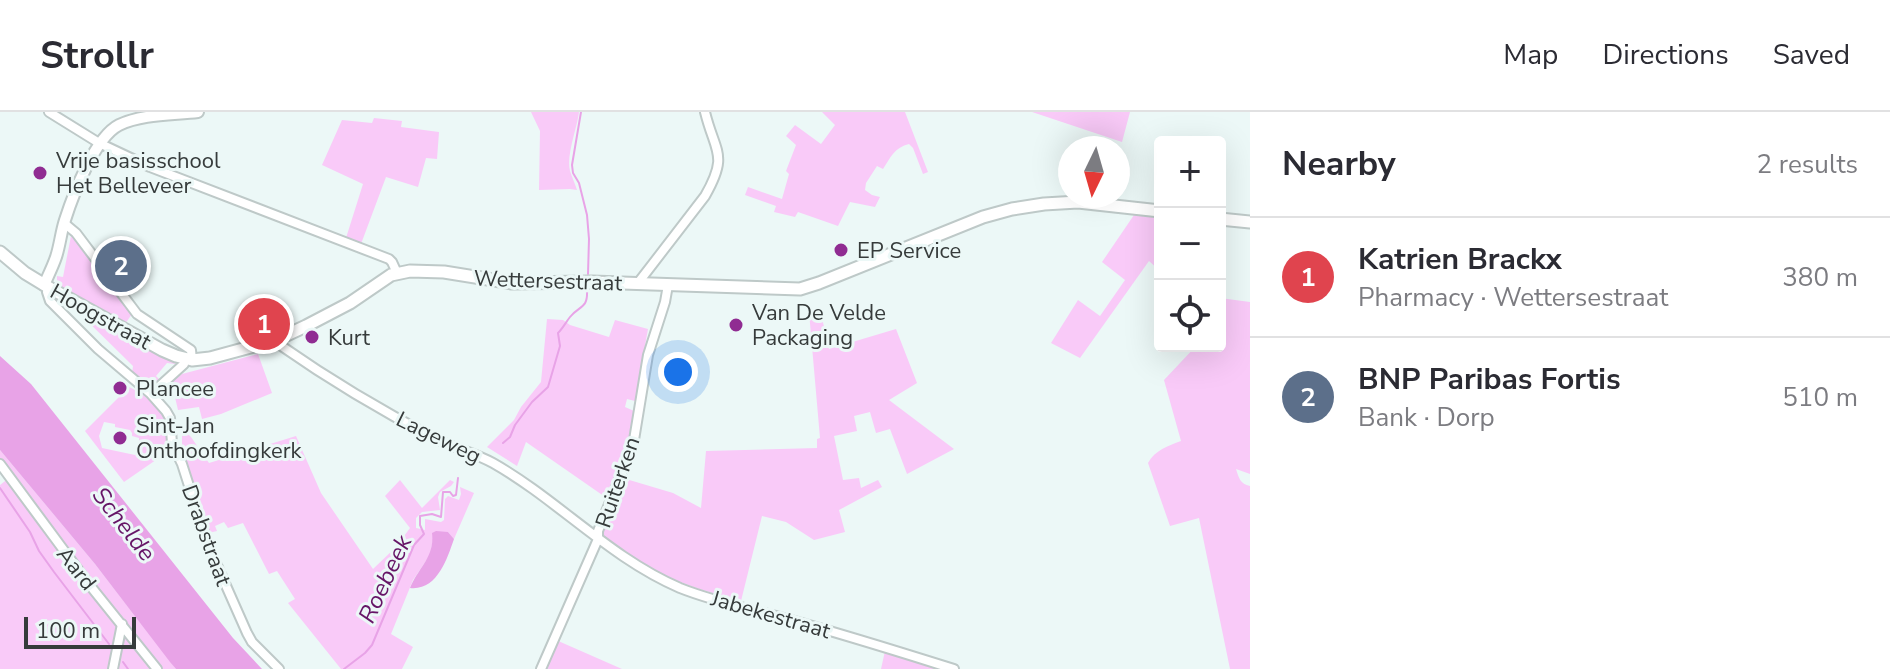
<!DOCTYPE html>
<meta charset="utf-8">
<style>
body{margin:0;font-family:"Nunito Sans",sans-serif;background:#f7f7f7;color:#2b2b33}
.controls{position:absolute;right:24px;top:24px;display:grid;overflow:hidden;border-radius:8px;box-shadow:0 8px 32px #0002}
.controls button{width:72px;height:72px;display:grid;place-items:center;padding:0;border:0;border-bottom:2px solid #e1e1e2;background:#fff;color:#2b2b33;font:40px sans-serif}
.compass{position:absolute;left:1058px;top:24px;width:72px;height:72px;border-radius:50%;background:#fff;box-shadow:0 8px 32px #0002;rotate:185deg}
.scale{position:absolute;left:24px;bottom:20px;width:112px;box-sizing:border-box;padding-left:8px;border:4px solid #363b3b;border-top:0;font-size:22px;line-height:28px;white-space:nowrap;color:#363b3b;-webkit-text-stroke:6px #ecf8f7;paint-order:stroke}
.you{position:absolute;left:678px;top:260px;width:28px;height:28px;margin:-20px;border:6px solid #fff;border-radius:50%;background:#1a73e8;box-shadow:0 0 0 12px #1a73e833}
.badge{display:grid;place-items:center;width:52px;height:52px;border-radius:50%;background:#7c3aed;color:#fff;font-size:26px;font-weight:700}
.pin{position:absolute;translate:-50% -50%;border:4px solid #fff;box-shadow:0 2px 8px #0006}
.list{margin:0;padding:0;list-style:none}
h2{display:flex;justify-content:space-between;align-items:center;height:104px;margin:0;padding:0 32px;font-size:34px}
h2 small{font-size:26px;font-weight:400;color:#7c7c81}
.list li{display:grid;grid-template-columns:52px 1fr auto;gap:24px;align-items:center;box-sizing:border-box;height:120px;padding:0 32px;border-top:2px solid #e1e1e2}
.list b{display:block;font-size:30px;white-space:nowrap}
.list p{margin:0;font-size:26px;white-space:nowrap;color:#7c7c81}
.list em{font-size:26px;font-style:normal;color:#7c7c81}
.icon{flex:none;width:44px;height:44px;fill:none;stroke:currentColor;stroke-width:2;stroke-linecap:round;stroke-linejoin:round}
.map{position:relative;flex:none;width:1250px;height:557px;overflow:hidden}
header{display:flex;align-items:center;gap:48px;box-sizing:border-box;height:112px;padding:0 40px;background:#fff;border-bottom:2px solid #e1e1e2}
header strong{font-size:38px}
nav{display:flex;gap:44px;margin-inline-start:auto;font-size:28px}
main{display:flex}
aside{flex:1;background:#fff}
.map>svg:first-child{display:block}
.green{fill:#f9caf8;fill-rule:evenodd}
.water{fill:#e8a3e7}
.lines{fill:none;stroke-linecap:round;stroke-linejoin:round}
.stream{stroke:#e8a3e7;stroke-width:2}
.minor-casing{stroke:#bec9c8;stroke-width:12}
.tertiary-casing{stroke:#bec9c8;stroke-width:14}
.secondary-casing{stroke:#bec9c8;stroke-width:15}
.minor{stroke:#fff;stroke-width:8}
.tertiary{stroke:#fff;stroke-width:10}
.secondary{stroke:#fff;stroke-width:11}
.poi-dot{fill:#902c92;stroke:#ecf8f7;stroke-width:3}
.labels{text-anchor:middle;stroke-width:6;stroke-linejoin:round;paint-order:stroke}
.poi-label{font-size:22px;fill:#363b3b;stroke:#ecf8f7;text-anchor:start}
.street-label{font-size:22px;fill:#363b3b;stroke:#ecf8f7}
.water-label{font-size:24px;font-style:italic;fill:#661567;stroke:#ecf8f7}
</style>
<header>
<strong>Strollr</strong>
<nav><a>Map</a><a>Directions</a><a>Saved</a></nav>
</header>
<main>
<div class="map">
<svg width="1250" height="557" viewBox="0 0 1250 557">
<rect width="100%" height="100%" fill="#ecf8f7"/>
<path class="green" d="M531 0H579C577 17 566 43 570 59 572 65 575 72 577 78L570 77 539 78 540 19Z
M822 0H905L928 60 923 62 913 36 909 32C895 35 890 46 883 57L877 54 866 71 865 78 872 83 880 85 875 95 850 90 838 114 798 100 795 105 774 100 776 94 745 83 748 75 782 87 789 62 786 59 796 33 786 24 795 13 821 32 835 13Z
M1032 0H1130L1122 30Z
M374 6 402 9 401 15 439 20 437 47 426 46 418 75 386 65 361 132 346 126 363 72 322 53 342 8 372 11Z
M1134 103 1160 106V159L1149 149 1080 246 1051 231 1078 188 1100 204 1125 168 1102 150Z
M71 124C88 135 118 183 132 202L125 212 57 173V164L63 165Z
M1220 186 1250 190V362L1236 357C1239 366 1240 372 1250 374V557H1230L1199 406 1170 414 1148 351C1155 338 1168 334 1181 329L1164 268 1196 234H1220Z
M78 196 174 248 175 252 167 251 156 264 160 268 152 277 148 276 132 262 133 254 76 198Z
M820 197 829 237 896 217 917 271 889 288 954 337 907 362 890 317 876 321 870 300 854 304 857 319 834 324 843 368 859 366 861 376 878 368 882 375 839 398 845 420 814 428 786 410 762 404 741 489 699 477 667 465 601 426 626 367 673 381 701 396 706 339 817 336V327L820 326 809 200Z
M547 207 563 208 570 213 609 225 615 208 648 217 635 289 627 287 625 295 634 299 626 338 608 387 526 330 517 354 487 335 514 308 521 295 541 270Z
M258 242 272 281 221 302 202 307 199 295 178 298 174 281 173 269 182 262Z
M129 275C140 280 161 294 165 307 168 316 166 331 166 341L124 370 85 319 124 280 127 281ZM104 310 115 312V315L130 318 132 321V324L139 326V334L136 335 135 343 102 336 99 324Z
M185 319 191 325 209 351 296 324 321 381 373 457 396 435 410 416 385 384 400 368 422 396 450 368 454 370 451 374 440 380 438 385 440 398 422 400 416 406V416L425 418V407L441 410 444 408 445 387 448 384 459 388 461 382 460 375 474 381 454 427 448 420 433 428 430 443 413 468 391 522 413 535 402 557H341L288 491 295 487 277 459 269 462 243 411 228 416 224 410 215 414 217 419 208 421 182 335V320Z
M0 338 95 452 176 557H0V373L9 366 11 361 0 348Z
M556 528 622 557H543Z
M885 539 945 557H881Z"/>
<path class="water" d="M0 244 31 272 233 526 262 557H176L170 550 95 452 0 338Z
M436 419 448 420 454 427C447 447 437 479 410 476 418 456 435 445 432 421Z"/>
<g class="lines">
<path class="stream" d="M581 0 572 53 573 61 579 71 587 103 589 127 588 162
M503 331 510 325 515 313 532 290 548 275 560 234 558 221C563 216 566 210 570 205 580 193 588 197 587 178
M0 376 30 420 39 439 54 460 109 532
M123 550 128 557
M344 557 365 541 372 533 414 433 424 422 420 413V404L432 402 441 405 443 380H450L453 384 456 383 458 366"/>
<defs>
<path id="minor" d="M49 0 99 31 150 55 389 147 392 150 397 161
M64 111 76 121 137 202 191 238 192 248
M638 171 705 84C729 42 715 41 705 0
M48 175 47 180 50 189 98 237 151 282 166 299 170 306 172 331 182 352 208 433 247 521 252 530 279 557
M276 228 280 233C330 268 382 299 436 327 454 336 475 341 493 351 558 388 610 446 680 476 715 490 754 498 791 508 846 523 900 540 954 557
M151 282 184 252 185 247
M0 352 88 471 157 557
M113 557 122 512
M541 557 598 427V419L633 334 648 243 665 190 668 173"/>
<path id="tertiary" d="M44 173C48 164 53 154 56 145 60 133 61 120 65 108 73 83 95 25 119 13 142 2 173 3 198 0"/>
<path id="secondary" d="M1220 107 1250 110
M0 140 25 161 48 175 162 238 176 244 192 248 210 246 276 228 306 214 350 191 391 163 410 159 444 160 512 171 592 170 800 177 819 171 983 105 1012 97 1044 92 1078 90 1160 99"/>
</defs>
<use href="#minor" class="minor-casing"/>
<use href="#tertiary" class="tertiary-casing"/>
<use href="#secondary" class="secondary-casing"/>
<use href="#minor" class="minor"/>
<use href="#tertiary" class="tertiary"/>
<use href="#secondary" class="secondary"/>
</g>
<g class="poi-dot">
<circle cx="40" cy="61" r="8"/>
<circle cx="841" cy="138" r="8"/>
<circle cx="736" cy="213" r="8"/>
<circle cx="312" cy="225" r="8"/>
<circle cx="120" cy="276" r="8"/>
<circle cx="120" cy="326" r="8"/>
</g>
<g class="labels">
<g class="poi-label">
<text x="56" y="56">Vrije basisschool<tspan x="56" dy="25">Het Belleveer</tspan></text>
<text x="857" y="146">EP Service</text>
<text x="752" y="208">Van De Velde<tspan x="752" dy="25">Packaging</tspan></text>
<text x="328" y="233">Kurt</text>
<text x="136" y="284">Plancee</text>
<text x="136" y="321">Sint-Jan<tspan x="136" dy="25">Onthoofdingkerk</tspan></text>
</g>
<g class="street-label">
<text transform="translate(548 168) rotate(2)" y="8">Wettersestraat</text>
<text transform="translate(101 204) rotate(29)" y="8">Hoogstraat</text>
<text transform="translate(439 325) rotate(26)" y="8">Lageweg</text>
<text transform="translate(617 370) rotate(-71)" y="8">Ruiterken</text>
<text transform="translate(207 423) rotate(70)" y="8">Drabstraat</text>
<text transform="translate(77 456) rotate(52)" y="8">Aard</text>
<text transform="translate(771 502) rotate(16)" y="8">Jabekestraat</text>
</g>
<g class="water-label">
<text transform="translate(124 412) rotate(52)" y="8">Schelde</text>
<text transform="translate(385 467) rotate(-65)" y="8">Roebeek</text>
</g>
</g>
</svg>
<div class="controls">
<button>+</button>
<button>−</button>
<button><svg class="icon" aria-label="locate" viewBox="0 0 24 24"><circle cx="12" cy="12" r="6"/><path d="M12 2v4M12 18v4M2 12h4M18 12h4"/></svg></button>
</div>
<svg class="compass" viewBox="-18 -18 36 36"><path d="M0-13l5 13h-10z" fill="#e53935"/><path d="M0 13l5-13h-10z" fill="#7c7c81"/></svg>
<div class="scale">100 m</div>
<div class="you"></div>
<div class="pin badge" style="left:264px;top:212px;background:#e0444e">1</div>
<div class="pin badge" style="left:121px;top:154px;background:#5c6f8a">2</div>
</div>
<aside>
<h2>Nearby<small>2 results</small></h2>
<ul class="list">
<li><span class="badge" style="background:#e0444e">1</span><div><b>Katrien Brackx</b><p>Pharmacy · Wettersestraat</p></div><em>380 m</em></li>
<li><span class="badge" style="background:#5c6f8a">2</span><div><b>BNP Paribas Fortis</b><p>Bank · Dorp</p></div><em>510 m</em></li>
</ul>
</aside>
</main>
